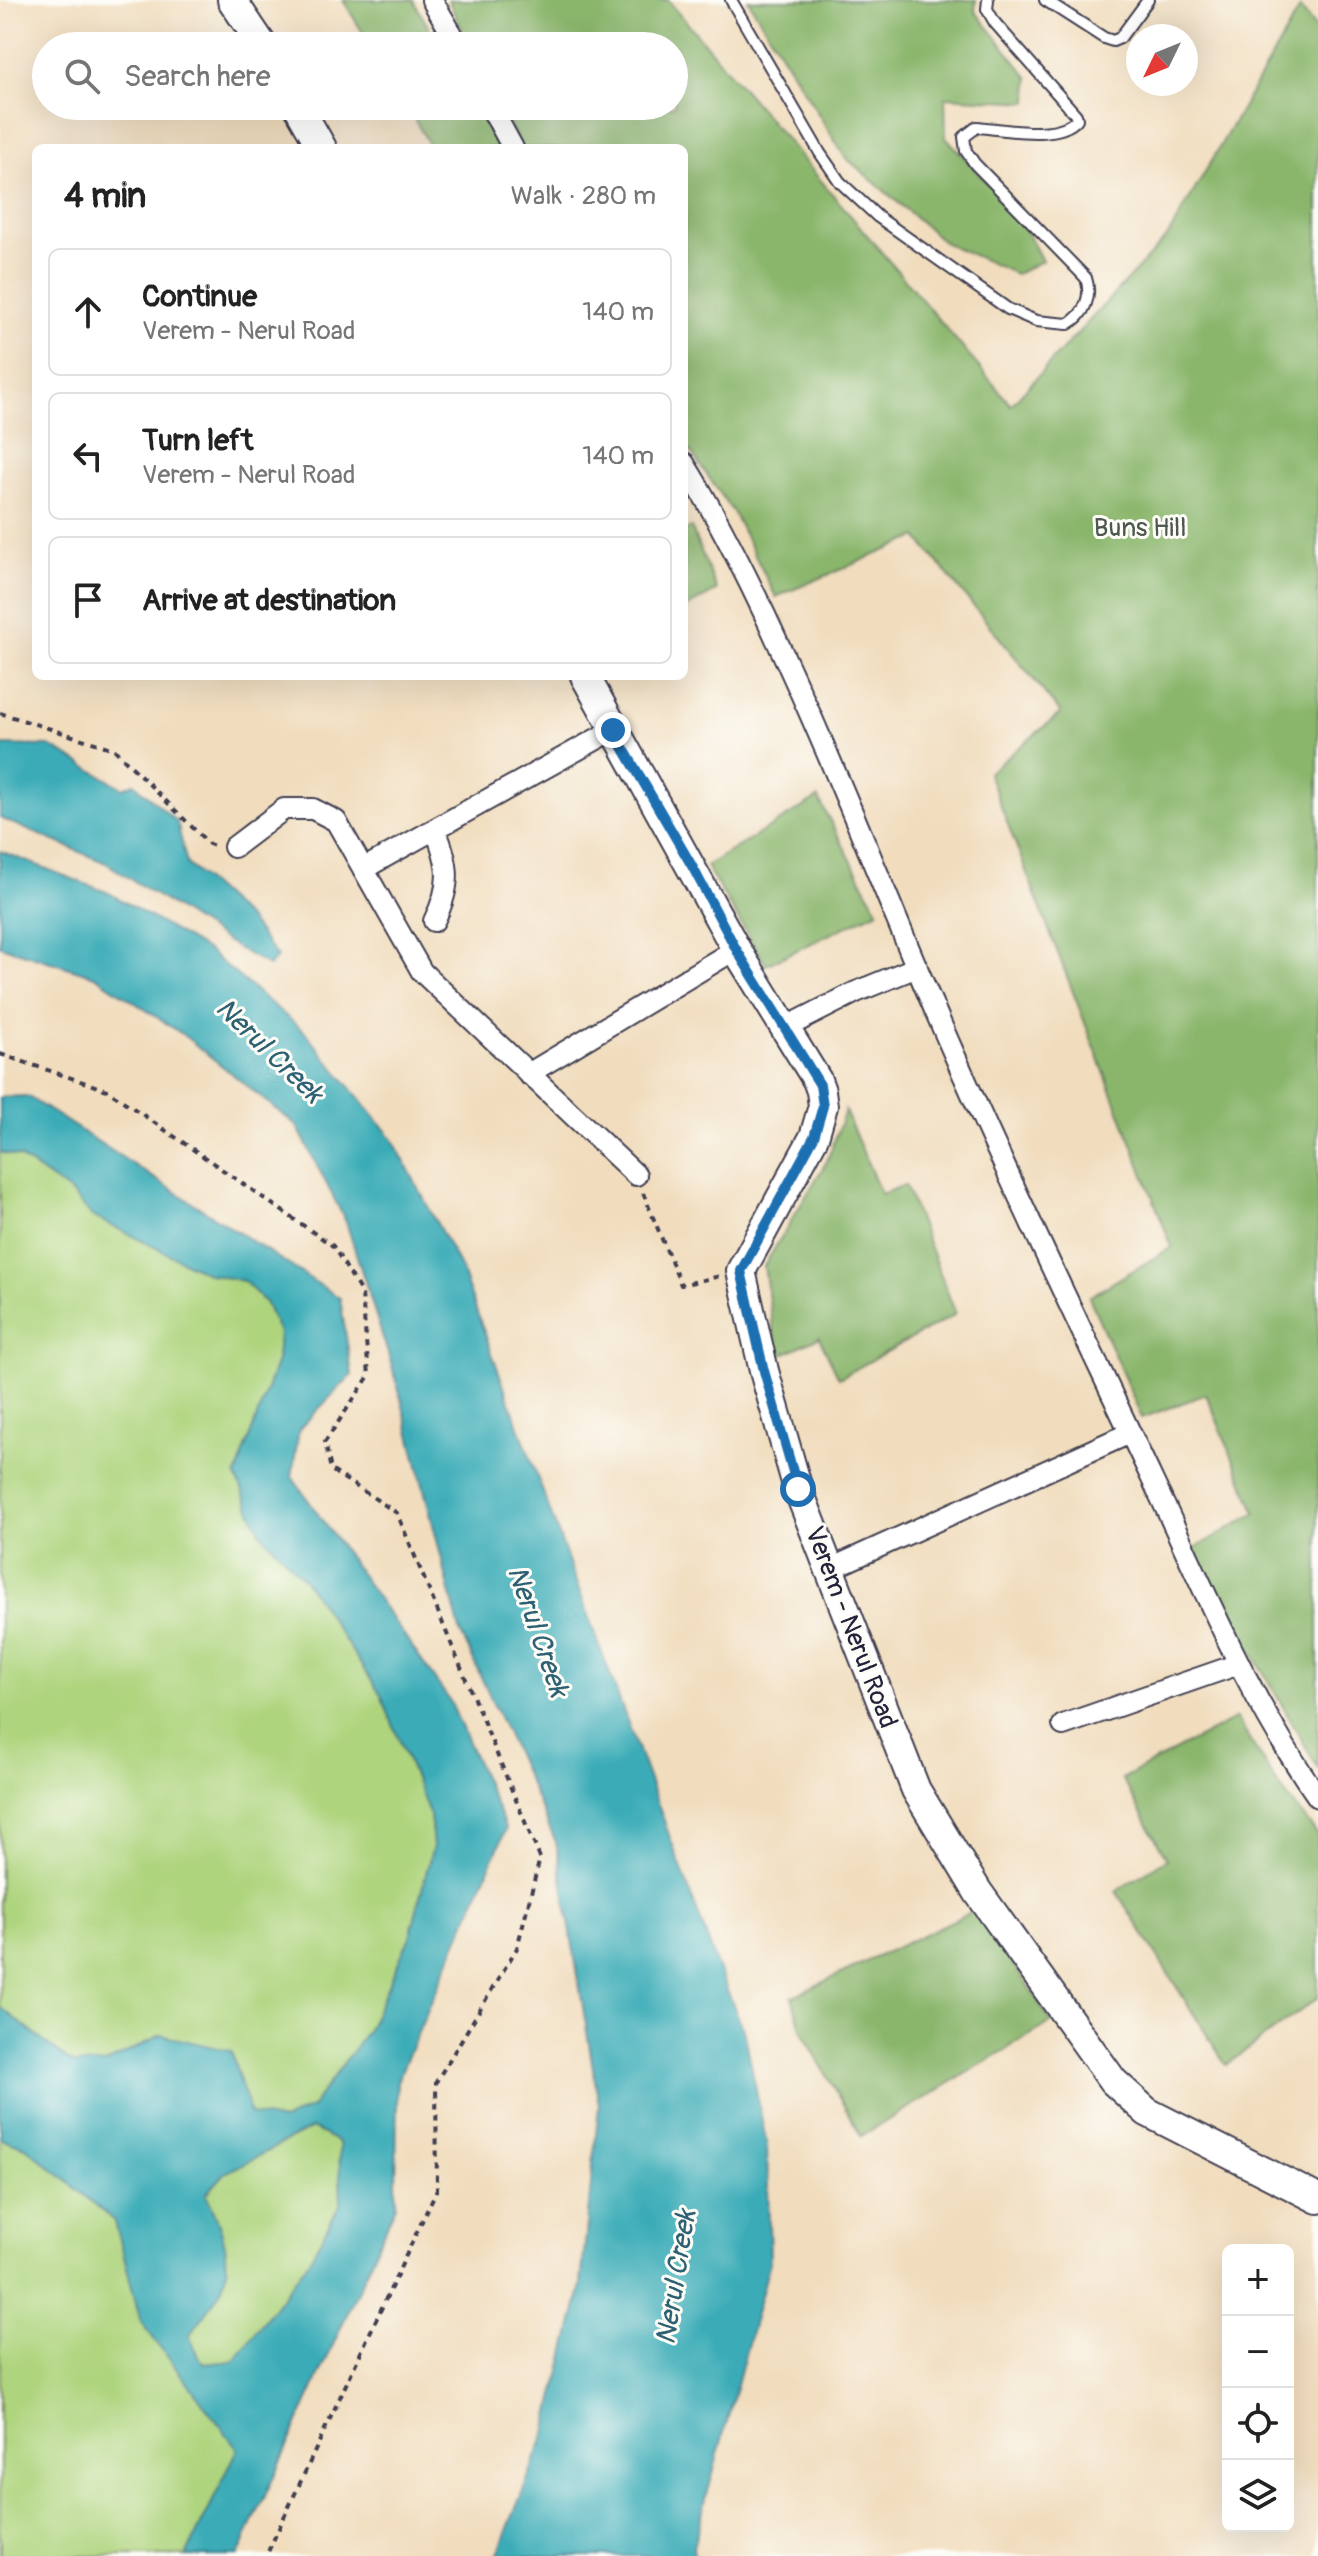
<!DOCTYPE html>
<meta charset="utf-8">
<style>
body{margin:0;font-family:Pangolin,sans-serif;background:#f6f6f6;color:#222}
.controls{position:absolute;right:24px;bottom:24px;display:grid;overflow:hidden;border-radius:12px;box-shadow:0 8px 32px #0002}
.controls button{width:72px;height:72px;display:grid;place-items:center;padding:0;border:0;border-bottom:2px solid #e0e0e0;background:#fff;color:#222;font:40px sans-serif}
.compass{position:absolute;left:1126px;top:24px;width:72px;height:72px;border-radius:50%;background:#fff;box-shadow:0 8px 32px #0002;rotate:227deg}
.stop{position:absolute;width:24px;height:24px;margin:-18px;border:6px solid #1f6fb2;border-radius:50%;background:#fff}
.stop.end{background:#1f6fb2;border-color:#fff;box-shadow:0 2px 8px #0008}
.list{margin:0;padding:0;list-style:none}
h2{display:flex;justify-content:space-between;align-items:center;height:104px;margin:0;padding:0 32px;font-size:34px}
h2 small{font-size:26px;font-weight:400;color:#767676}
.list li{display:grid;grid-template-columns:52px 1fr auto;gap:24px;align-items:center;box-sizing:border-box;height:128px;margin:0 16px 16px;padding:0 16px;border:2px solid #e0e0e0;border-radius:12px}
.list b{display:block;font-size:30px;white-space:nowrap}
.list p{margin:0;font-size:26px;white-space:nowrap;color:#767676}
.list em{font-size:26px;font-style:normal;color:#767676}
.icon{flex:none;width:44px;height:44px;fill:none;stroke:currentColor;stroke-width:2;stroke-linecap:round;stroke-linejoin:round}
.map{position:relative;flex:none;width:1318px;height:2556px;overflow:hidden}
.search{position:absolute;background:#fff;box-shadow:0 8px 32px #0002;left:32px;top:32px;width:656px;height:88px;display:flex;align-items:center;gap:20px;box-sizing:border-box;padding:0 28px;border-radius:44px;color:#767676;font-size:30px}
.panel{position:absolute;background:#fff;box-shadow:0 8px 32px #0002;left:32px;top:144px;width:656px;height:536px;border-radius:12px}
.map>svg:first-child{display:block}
.green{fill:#aed47d;stroke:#687b5c;stroke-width:2}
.forest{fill:#8ab66c;stroke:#566c54;stroke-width:2}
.water{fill:#3bacb7;stroke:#2e6779;stroke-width:2;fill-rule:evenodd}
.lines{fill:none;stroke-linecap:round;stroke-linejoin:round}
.service-casing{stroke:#413e4f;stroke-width:14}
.minor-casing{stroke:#413e4f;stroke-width:24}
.secondary-casing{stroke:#413e4f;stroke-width:32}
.path{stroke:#413e4f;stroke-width:4;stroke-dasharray:6 6;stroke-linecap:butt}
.service{stroke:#fff;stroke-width:10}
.minor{stroke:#fff;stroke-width:20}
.secondary{stroke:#fff;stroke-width:28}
.route{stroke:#1f6fb2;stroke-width:10}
.labels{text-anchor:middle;stroke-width:6;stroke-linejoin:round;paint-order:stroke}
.park-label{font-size:26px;fill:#4c574f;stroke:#fdfcf7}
.street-label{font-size:26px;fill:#22223b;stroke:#fdfcf7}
.water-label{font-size:28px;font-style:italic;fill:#2d6073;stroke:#fdfcf7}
</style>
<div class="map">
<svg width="1318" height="2556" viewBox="0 0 1318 2556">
<rect width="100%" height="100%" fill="#fdfcf7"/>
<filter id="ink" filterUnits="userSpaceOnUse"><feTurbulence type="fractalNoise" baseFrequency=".0125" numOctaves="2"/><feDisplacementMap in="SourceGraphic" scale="16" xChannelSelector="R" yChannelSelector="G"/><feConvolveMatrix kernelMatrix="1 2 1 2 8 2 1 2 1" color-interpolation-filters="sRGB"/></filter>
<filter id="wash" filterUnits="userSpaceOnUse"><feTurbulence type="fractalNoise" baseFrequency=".006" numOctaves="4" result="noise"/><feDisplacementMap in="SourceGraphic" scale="32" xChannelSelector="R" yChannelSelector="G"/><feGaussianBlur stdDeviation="1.8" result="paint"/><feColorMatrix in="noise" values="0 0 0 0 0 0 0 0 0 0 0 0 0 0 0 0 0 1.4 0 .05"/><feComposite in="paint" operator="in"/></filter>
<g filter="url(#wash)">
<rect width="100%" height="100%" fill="#f1ddbe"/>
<path class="green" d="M0 1152 19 1157 70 1192 92 1216 209 1274 244 1281 265 1302 279 1332 277 1361 236 1476 261 1532 304 1579 381 1695 430 1815 433 1846 410 1937 369 2028 311 2108 282 2121 250 2114 161 2035 105 2064H73L0 2007Z
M312 2128 339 2142 341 2203 310 2259 234 2361 203 2364 188 2336C198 2322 218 2299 223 2284 233 2255 219 2220 206 2195L225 2173Z
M0 2138 26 2147 115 2221 141 2322 239 2449 186 2556H0Z"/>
<path class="forest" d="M343 0H413L439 46H371Z
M448 0H668L1011 405 1168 236 1300 8 1318 32V1768L1193 1549 1256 1513 1206 1394 1142 1418 1089 1297 1172 1247 988 773 1061 713 917 537 776 597 733 512 684 442V375L691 370 684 358V148H521L500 106H674V46H470Z
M748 0H976L975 11 1029 78 1028 102 945 97 946 137 1020 219 1042 261 1016 274 945 243 845 157Z
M407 106H474L498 148H431Z
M691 527 717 590 684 609V531Z
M818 798 878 911 766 965 706 866Z
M845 1111 881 1194 905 1185 956 1314 839 1378 819 1337 777 1357 764 1266 827 1161Z
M1236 1718 1280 1788 1318 1835V1998L1226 2065 1116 1891 1167 1859 1122 1779Z
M977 1909 1052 2022 861 2136 802 2031 792 1997Z"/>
<path class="water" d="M0 745 50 746 123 788 134 783 177 822 187 864 249 920 277 957 269 966 234 946 106 863 0 818Z
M0 851 109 893 208 951 305 1032 392 1138 461 1269 718 1968 745 2034 767 2146 770 2262 693 2547 694 2556H497L546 2432 580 2293 599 2105 556 1842 460 1631 396 1379 346 1222 297 1126 182 1034 95 976 0 946Z
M27 1096 340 1298 352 1375 299 1429 292 1477 450 1701 506 1829 397 2081 396 2205 238 2556H186L238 2449 141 2322 115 2221 26 2147 0 2138V2007L73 2064H105L161 2035 231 2051 250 2114 282 2121 311 2108 369 2028 410 1937 433 1846 430 1815 381 1695 304 1579 260 1532 236 1476 277 1361 279 1332 265 1302 244 1281 209 1274 92 1216 70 1192 19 1157 0 1152V1097ZM312 2128 339 2142 341 2203 310 2259 234 2361 203 2364 189 2336C198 2322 219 2299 223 2284 233 2253 219 2221 206 2194L225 2173Z"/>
</g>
<g filter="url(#ink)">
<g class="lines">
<defs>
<path id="service" d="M731 0 820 153 840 182 878 217 1008 309 1036 321 1068 324C1085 315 1092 296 1086 278L975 164 966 151 964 137 977 127C1003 129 1059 141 1077 119L1076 115 995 23 987 9 988 0
M1045 0 1104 38 1113 41 1120 38 1148 0"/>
<path id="minor" d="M432 0 459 46
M490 106 513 148
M684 463C722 524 753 588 783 654 831 757 873 863 917 968 990 1142 1073 1311 1153 1481 1204 1588 1249 1700 1318 1797
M234 847 284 809H313L336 821 422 972 636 1175
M363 869 613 730
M434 921C452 885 450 865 435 829
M785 1028 856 992 917 967
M528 1074 736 949
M830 1569 1130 1433
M1063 1725 1239 1664"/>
<path id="secondary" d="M232 0 263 46
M298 106 322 148
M585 676 736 949 817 1080 821 1091 823 1106 814 1137 741 1271 764 1371 798 1489 916 1790 978 1892 1113 2081 1147 2112 1318 2199"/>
</defs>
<use href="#service" class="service-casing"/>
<use href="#minor" class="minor-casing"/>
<use href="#secondary" class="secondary-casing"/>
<path class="path" d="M0 713 114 749 209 844 217 847
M0 1054 107 1090 333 1246 362 1294 369 1376 325 1442 331 1470 397 1513 540 1858 517 1948 436 2082 437 2189 266 2556
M643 1193 681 1285 720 1276"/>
<use href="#service" class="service"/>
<use href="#minor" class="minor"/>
<use href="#secondary" class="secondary"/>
</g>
</g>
<g class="lines" filter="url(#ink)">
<path class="route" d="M613 730 692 866 736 949 820 1085 823 1106 814 1137 741 1271 764 1371 798 1489"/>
</g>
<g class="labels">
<g class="park-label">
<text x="1140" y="536">Buns Hill</text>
</g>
<g class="street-label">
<text transform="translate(852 1627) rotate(69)" y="9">Verem - Nerul Road</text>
</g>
<g class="water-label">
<text transform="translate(270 1050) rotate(44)" y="10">Nerul Creek</text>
<text transform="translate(539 1631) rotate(71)" y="10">Nerul Creek</text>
<text transform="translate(675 2277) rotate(-81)" y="10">Nerul Creek</text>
</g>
</g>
</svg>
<div class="controls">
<button>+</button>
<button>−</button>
<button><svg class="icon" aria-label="locate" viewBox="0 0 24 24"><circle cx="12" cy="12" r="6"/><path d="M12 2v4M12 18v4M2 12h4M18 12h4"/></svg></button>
<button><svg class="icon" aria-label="layers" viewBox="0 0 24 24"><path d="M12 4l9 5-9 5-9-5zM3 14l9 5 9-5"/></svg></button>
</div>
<svg class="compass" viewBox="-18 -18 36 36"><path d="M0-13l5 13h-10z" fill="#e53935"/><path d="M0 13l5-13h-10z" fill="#767676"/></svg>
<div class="stop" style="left:798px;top:1489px"></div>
<div class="stop end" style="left:613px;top:730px"></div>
<div class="search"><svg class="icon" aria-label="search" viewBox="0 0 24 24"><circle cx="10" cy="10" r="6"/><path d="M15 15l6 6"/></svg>Search here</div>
<section class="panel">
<h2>4 min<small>Walk · 280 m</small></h2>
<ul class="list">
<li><svg class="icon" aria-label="ahead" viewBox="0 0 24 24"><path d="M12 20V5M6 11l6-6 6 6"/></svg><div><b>Continue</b><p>Verem - Nerul Road</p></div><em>140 m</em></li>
<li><svg class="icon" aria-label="left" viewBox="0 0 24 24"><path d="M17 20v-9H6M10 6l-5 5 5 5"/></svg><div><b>Turn left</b><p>Verem - Nerul Road</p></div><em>140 m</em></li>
<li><svg class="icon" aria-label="arrive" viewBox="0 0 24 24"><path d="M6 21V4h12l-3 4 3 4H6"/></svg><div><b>Arrive at destination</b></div></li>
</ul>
</section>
</div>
